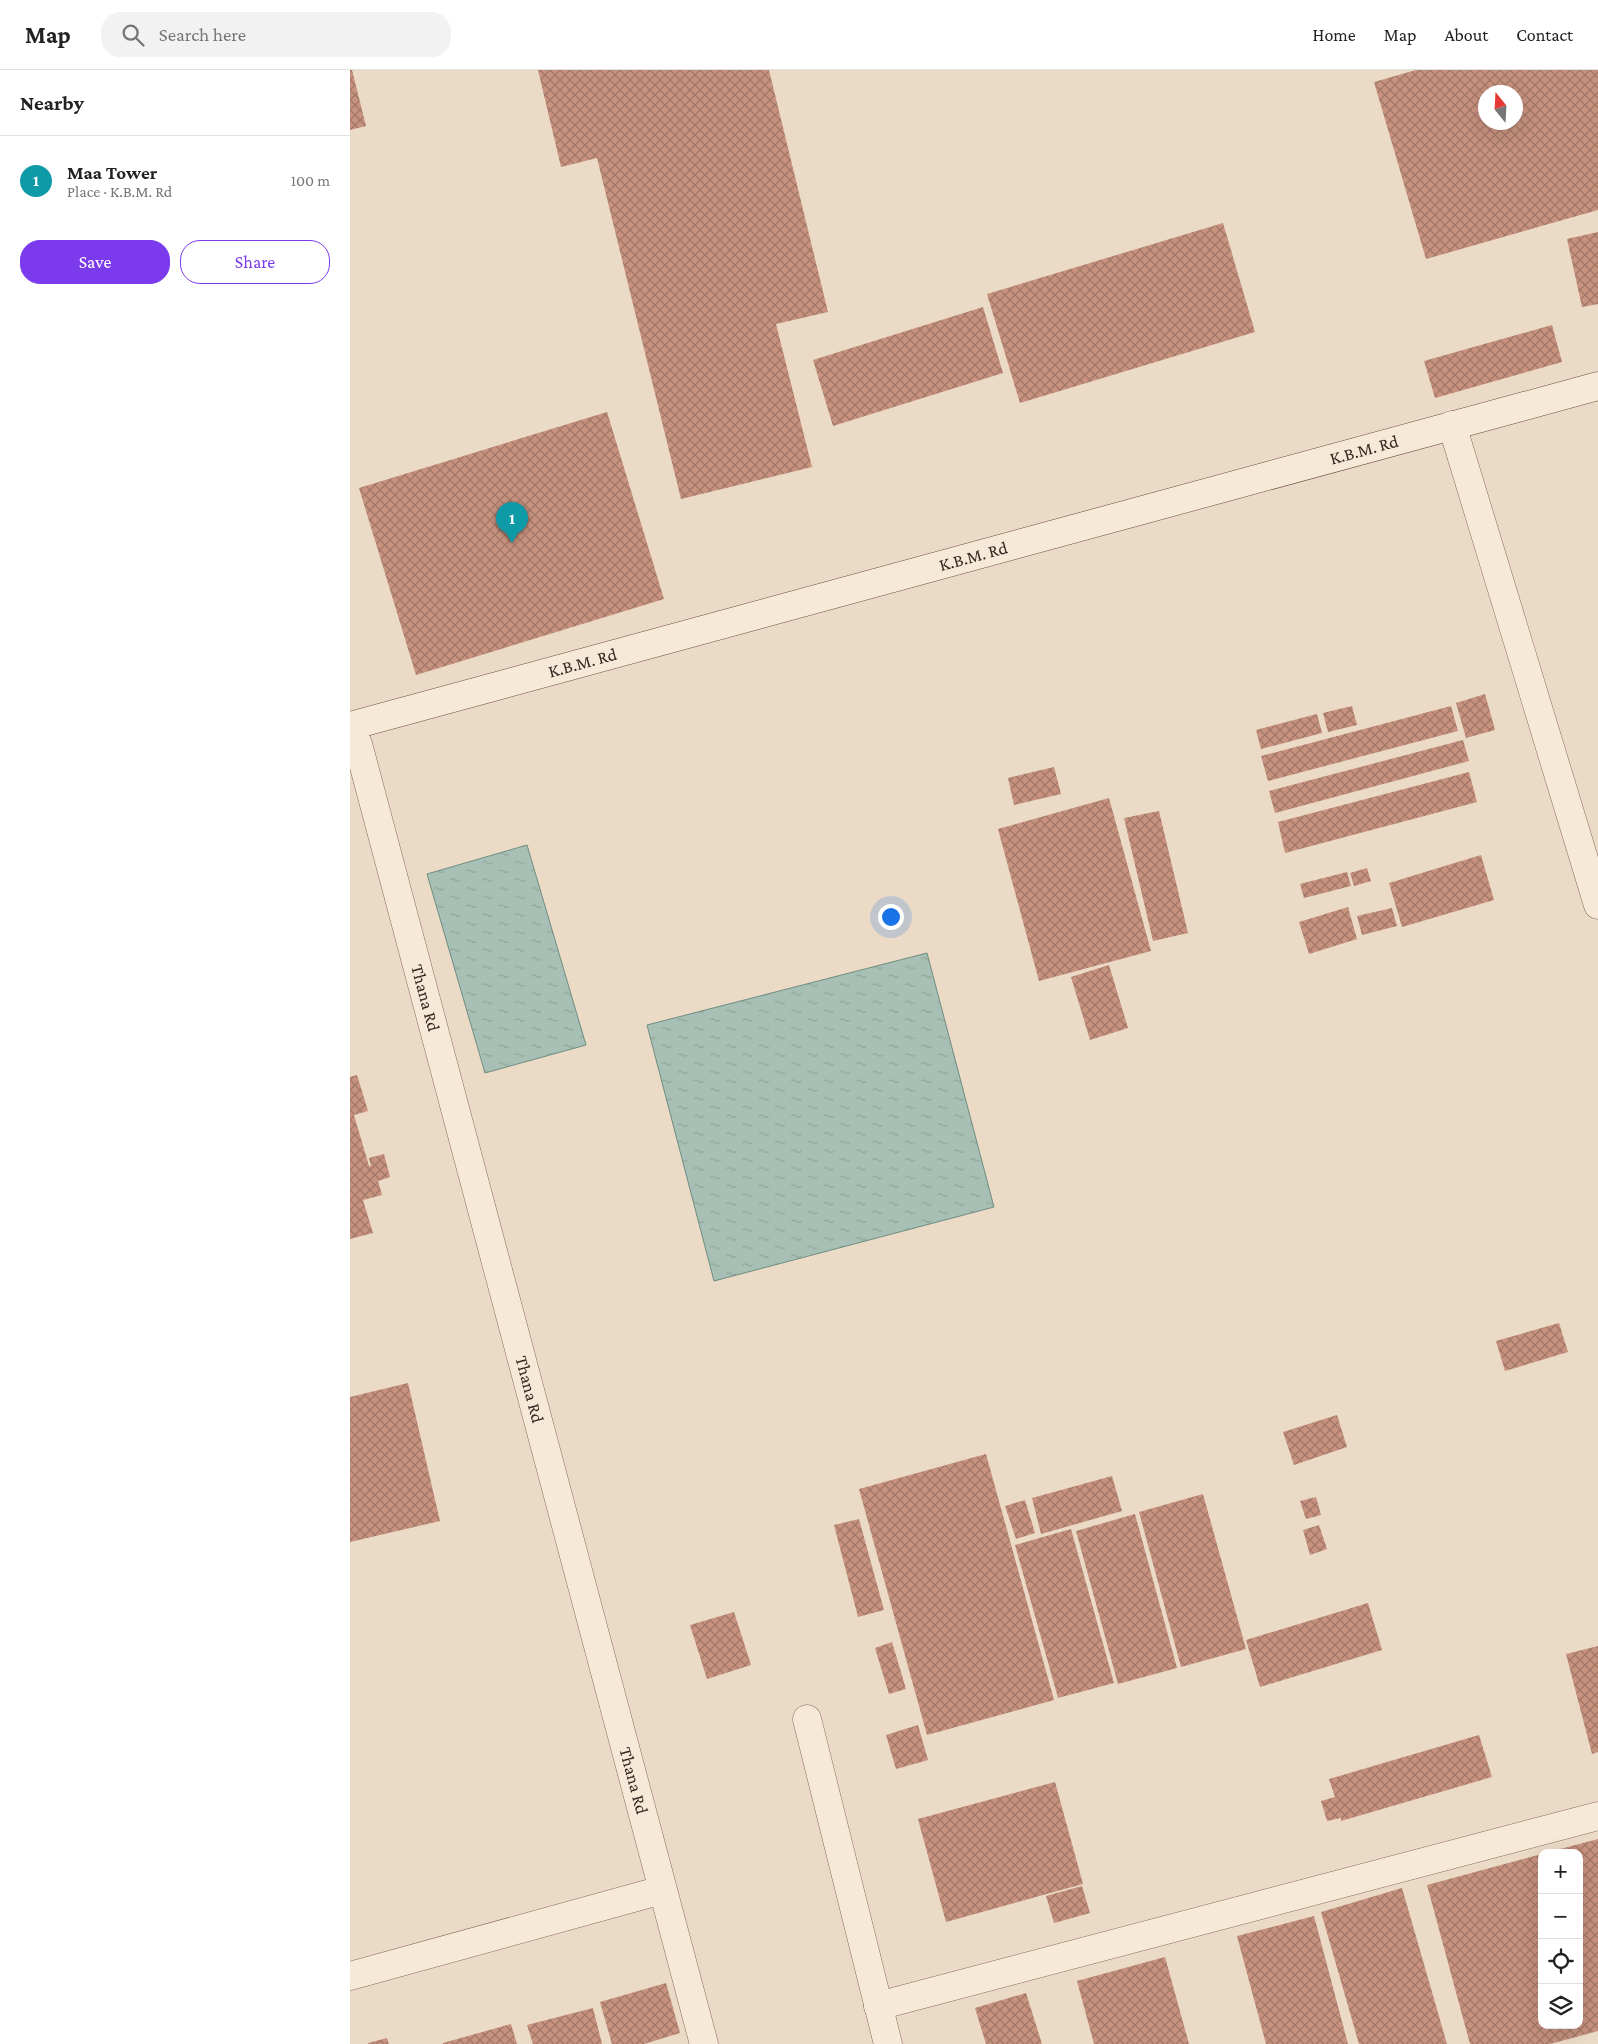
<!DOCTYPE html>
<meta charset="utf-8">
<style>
body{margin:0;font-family:"Crimson Pro",serif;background:#f2f2f2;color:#222}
.controls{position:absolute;right:15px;bottom:15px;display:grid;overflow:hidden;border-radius:10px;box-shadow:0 5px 20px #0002}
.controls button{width:45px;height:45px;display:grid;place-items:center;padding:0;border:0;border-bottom:1px solid #e0e0e0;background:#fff;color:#222;font:25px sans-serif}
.compass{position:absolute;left:1128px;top:15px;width:45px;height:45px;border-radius:50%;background:#fff;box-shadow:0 5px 20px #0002;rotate:342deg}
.you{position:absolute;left:540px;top:846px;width:18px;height:18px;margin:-12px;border:4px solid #fff;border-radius:50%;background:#1a73e8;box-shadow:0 0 0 8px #1a73e833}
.badge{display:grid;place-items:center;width:32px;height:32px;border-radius:50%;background:#7c3aed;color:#fff;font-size:16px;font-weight:700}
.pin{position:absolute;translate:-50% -41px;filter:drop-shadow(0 1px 2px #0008)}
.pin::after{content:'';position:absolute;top:26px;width:18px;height:15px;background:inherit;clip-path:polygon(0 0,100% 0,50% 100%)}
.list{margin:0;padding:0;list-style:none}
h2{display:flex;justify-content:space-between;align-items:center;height:65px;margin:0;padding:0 20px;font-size:21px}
h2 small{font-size:16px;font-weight:400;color:#767676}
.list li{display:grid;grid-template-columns:32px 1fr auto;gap:15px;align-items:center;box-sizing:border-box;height:90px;padding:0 20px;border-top:1px solid #e0e0e0}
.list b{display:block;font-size:19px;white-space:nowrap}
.list p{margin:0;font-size:16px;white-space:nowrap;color:#767676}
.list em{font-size:16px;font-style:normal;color:#767676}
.actions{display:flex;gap:10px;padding:15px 20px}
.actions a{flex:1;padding:11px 0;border:1px solid #7c3aed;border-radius:20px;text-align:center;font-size:18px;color:#7c3aed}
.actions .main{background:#7c3aed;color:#fff}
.icon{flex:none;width:28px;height:28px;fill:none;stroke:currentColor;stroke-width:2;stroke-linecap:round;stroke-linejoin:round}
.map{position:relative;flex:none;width:1248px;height:1974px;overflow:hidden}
header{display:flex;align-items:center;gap:30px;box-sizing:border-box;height:70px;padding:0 25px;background:#fff;border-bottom:1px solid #e0e0e0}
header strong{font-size:24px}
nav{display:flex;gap:28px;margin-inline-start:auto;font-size:18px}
.search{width:350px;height:45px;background:#f2f2f2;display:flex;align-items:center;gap:12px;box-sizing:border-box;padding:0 18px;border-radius:20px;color:#767676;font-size:19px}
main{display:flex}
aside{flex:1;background:#fff}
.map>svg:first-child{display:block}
.water{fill:url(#water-ripples);stroke:#6e8d81}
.building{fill:url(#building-cross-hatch);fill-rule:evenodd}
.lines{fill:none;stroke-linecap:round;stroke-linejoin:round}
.street-casing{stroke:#856c5d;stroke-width:29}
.secondary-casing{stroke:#674e40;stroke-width:29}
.street{stroke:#f7e9d8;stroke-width:28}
.secondary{stroke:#f7e9d8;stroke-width:28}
.labels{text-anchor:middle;stroke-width:4;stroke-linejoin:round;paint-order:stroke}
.street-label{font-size:18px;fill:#362720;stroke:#f3e6d5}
</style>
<header>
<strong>Map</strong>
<div class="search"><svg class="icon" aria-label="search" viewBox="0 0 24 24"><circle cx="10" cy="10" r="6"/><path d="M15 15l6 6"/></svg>Search here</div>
<nav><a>Home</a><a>Map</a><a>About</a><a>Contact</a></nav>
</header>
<main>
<aside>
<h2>Nearby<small></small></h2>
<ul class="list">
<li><span class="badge" style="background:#0f9aa8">1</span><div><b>Maa Tower</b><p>Place · K.B.M. Rd</p></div><em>100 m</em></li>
</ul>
<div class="actions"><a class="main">Save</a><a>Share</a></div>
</aside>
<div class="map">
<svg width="1248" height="1974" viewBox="0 0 1248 1974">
<defs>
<pattern id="water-ripples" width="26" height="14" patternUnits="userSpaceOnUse" patternTransform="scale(1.25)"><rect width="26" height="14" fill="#a7bfb4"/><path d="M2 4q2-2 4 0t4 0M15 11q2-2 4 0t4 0" fill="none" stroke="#90a49a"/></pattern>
<pattern id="building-cross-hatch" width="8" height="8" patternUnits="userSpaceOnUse" patternTransform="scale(1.25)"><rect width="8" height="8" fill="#c7927e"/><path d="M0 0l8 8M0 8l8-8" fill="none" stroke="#a27767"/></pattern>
</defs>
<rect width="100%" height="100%" fill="#ebdac6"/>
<path class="water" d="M177 775 236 975 135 1003 77 804Z
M577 883 644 1137 364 1211 297 955Z"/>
<path class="building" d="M0 0H2L16 56 0 60Z
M188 0H419L478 242 426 254 462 397 331 429 247 88 211 97Z
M1066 0H1248V140L1076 189 1024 12ZM1136 22H1166V52H1136Z
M873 153 905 262 670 333 637 224Z
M1248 162V234L1232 237 1217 169Z
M633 237 653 303 483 356 463 290Z
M1202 255 1212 292 1085 328 1074 291Z
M257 342 314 529 66 605 9 418Z
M1135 624 1145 660 1116 668 1106 633Z
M1002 636 1007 655 978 662 973 643Z
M1101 636 1108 661 918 711 911 686Z
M967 644 972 663 911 679 906 660Z
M1113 670 1119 691 925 743 919 721Z
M704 697 711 724 664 735 658 708Z
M1119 702 1127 732 935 783 928 752Z
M759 728 801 881 689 911 648 759Z
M809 741 838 863 803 871 774 748Z
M1131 785 1144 830 1052 857 1039 813Z
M1017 798 1021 811 1004 816 1000 803Z
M997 802 1001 816 954 828 950 814Z
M998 837 1007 869 959 884 949 852Z
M1042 838 1047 856 1012 865 1007 846Z
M759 895 778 958 740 970 721 907Z
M7 1005 18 1041 4 1045 19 1096H21L19 1088 34 1084 40 1107 28 1111 32 1125 13 1130 23 1163 0 1169V1007Z
M1209 1253 1218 1282 1155 1301 1146 1271Z
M58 1313 90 1451 0 1472V1327Z
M987 1345 997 1377 944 1395 933 1362Z
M636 1384 704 1630 577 1665 509 1419Z
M762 1406 772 1441 691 1464 682 1428Z
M853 1424 896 1579 831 1597 789 1442Z
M966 1427 971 1445 956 1449 950 1431Z
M675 1430 685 1463 666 1469 655 1436Z
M785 1444 827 1598 768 1614 726 1461Z
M509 1449 534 1540 508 1547 484 1455Z
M969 1455 977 1479 960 1485 953 1460Z
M721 1459 764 1613 708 1628 665 1475Z
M1018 1533 1032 1580 910 1617 896 1570Z
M384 1542 401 1595 357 1609 340 1555Z
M542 1572 556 1619 539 1624 525 1578Z
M1248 1576V1682L1242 1684 1216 1584Z
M568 1655 578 1690 546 1699 536 1665Z
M1129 1665 1142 1707 991 1751V1748L977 1751 971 1731 985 1727 979 1709Z
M705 1712 733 1814 596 1852 568 1749Z
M1248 1769V1961L1200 1974H1120L1077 1815 1192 1784V1955H1229V1783L1199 1782Z
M732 1816 740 1843 704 1853 696 1826Z
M1052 1818 1097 1974H1009L971 1842Z
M964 1846 998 1974H916L887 1866Z
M815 1887 839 1974H744L727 1911Z
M316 1913 330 1963 294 1974H262L250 1932Z
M676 1923 692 1974H636L625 1938Z
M243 1938 252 1974H183L177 1955Z
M161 1954 167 1974H93V1973Z
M37 1968 39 1974H18V1973Z"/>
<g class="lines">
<defs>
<g id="street">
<path d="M1102 355 1248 835"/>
<path id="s1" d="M0 672 8 674 354 1974"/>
<path d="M457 1649 538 1974"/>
<path d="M0 1906 312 1820"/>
<path d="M528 1936 1248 1746"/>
</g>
<g id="secondary">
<path id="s2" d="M0 656 1248 316"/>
</g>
</defs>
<use href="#street" class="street-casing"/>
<use href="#secondary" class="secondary-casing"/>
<use href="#street" class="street"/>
<use href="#secondary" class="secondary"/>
</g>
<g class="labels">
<g class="street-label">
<text dy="6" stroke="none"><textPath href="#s2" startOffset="1051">K.B.M. Rd</textPath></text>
<text dy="6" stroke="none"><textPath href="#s2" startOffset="646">K.B.M. Rd</textPath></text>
<text dy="6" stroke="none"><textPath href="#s2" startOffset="241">K.B.M. Rd</textPath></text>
<text dy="6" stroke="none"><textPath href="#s1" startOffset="271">Thana Rd</textPath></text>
<text dy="6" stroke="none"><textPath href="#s1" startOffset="676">Thana Rd</textPath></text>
<text dy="6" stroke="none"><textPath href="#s1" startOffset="1081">Thana Rd</textPath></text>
</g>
</g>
</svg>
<div class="controls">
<button>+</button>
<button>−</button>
<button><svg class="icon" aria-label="locate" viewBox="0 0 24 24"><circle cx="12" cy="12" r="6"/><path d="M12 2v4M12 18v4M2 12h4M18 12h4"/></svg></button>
<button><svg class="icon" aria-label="layers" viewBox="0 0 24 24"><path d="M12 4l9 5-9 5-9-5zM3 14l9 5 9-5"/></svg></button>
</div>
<svg class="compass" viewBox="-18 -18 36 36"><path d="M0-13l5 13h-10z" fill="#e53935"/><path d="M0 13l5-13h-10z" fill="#767676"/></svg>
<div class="you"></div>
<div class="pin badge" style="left:162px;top:473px;background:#0f9aa8">1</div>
</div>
</main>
